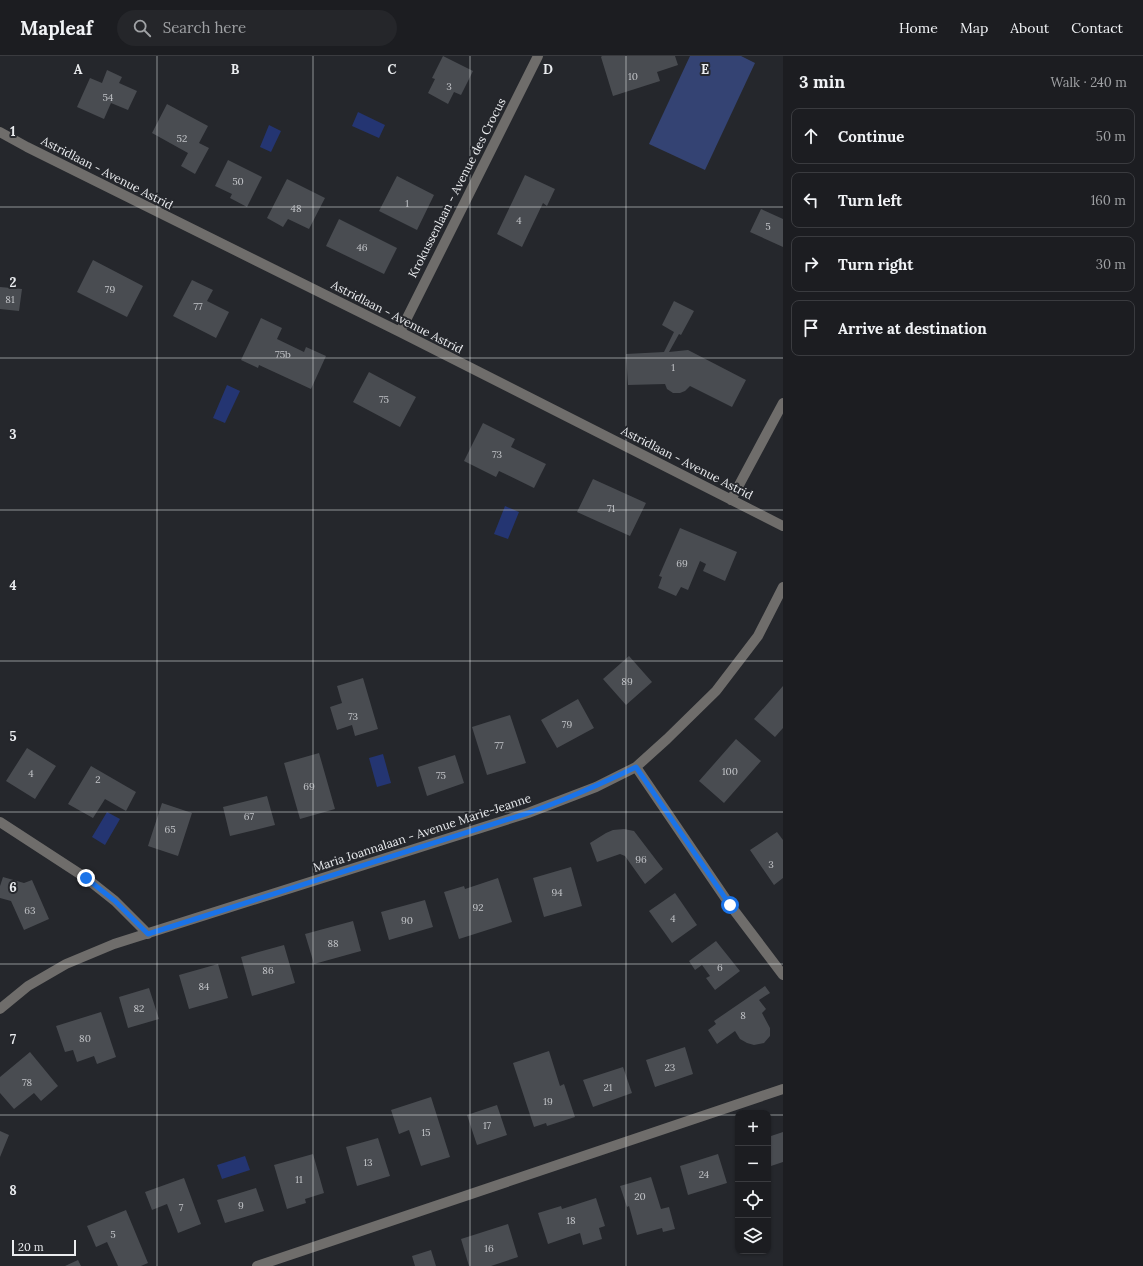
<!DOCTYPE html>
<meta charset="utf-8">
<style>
body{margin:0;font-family:Lora,serif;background:#25262a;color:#f1f3f6}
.controls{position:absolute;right:12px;bottom:12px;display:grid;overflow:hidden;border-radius:8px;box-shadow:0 1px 3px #0004}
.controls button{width:36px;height:36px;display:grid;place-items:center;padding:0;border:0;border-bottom:1px solid #3a3b3f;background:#1c1d21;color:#f1f3f6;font:20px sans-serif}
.scale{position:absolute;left:12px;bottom:10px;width:64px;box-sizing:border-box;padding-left:4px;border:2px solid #eaecef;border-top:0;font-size:11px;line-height:14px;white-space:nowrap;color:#eaecef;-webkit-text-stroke:3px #25272c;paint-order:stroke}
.stop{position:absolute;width:12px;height:12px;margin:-9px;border:3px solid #1a73e8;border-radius:50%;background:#fff}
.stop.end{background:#1a73e8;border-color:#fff;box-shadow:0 1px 4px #0008}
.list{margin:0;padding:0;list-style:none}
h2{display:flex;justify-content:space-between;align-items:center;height:52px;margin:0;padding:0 16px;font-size:17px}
h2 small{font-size:13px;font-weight:400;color:#a0a2a5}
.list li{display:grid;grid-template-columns:26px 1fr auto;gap:12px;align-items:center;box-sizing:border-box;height:56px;margin:0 8px 8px;padding:0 8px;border:1px solid #3a3b3f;border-radius:8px}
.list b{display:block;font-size:15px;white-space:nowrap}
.list em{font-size:13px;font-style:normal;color:#a0a2a5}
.icon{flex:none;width:22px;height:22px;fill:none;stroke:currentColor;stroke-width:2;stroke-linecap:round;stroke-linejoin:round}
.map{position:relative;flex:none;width:783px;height:1210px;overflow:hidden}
header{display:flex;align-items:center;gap:24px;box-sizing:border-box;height:56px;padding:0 20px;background:#1c1d21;border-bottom:1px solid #3a3b3f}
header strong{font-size:19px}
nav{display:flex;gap:22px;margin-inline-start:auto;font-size:14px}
.search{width:280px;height:36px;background:#25262a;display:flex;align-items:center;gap:10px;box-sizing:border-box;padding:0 14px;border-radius:22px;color:#a0a2a5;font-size:15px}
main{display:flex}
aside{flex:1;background:#1c1d21}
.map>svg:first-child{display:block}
.green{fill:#344373}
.water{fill:#243572}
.building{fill:#494c51}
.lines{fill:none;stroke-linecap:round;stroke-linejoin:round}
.minor{stroke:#6f6d6b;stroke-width:10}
.route{stroke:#1a73e8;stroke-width:5}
.grid{fill:none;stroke:#eaecef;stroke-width:1;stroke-opacity:0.55}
.labels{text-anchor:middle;stroke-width:4;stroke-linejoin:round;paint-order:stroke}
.number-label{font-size:10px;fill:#c2c4c8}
.street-label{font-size:12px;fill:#eaecef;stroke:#25272c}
.grid-label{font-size:13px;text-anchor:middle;font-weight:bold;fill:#eaecef;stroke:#25272c;stroke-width:4;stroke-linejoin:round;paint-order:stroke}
</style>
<header>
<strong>Mapleaf</strong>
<div class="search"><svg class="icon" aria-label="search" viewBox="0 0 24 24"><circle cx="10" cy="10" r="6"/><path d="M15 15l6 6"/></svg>Search here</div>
<nav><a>Home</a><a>Map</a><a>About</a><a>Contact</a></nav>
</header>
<main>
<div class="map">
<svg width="783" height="1210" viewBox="0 0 783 1210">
<rect width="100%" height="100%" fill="#25272c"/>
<path class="green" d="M690 0H741L755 7 705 114 649 88Z"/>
<path class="water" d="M358 56 385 69 379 82 352 70Z
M269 69 281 75 271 96 260 91Z
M227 329 240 335 225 367 213 362Z
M505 450 519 456 508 483 494 478Z
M383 698 391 727 377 731 369 702Z
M107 756 120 763 105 789 92 781Z
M245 1100 250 1114 222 1123 217 1109Z"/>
<path class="building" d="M443 0 473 15 461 39 454 36 448 48 428 37 435 23 432 22Z
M602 0H675L678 9 657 16 660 25 613 40 601 1Z
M107 14 122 21 119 27 137 35 128 54 111 47 104 63 77 51 90 22 102 27Z
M167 48 208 70 199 87 209 92 195 118 181 110 188 97 152 77Z
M228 104 262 121 247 151 230 142 232 138 215 130Z
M525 119 555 133 547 150 543 147 522 191 497 178Z
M397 120 434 139 417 174 379 155Z
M287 123 325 142 309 173 288 163 283 171 267 162Z
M761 153 783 163V191L750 176Z
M339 163 397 192 384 218 326 190Z
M93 204 143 230 127 261 77 236Z
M192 224 213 234 207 245 229 256 216 282 173 260Z
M0 231 22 233 19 255 0 253Z
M674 245 694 255 681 279 679 278 669 296 688 294 746 324 732 351 690 330 685 335 680 337H673L667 333 665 328 628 329 626 298 664 296 674 276 662 269Z
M261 262 282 272 277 283 304 296 306 291 326 300 311 333 259 309 258 312 241 304Z
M369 316 416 341 400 371 353 346Z
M483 367 515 383 511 391 546 408 534 432 499 415 496 421 464 405Z
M593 423 646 447 630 480 577 456Z
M680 472 737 496 725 525 703 515 706 508 700 505 688 534 681 531 676 540 658 532 662 521 659 520Z
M629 600 652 626 626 649 603 623Z
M363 622 378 673 355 680 352 669 337 674 330 651 342 647 337 630Z
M783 630V672L775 681 754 663Z
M578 643 594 672 557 692 541 664Z
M510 659 526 707 487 719 472 671Z
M736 683 761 705 724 747 699 725Z
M27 692 56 710 35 743 6 725Z
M319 697 335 753 300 763 284 707Z
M455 699 464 727 427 740 418 711Z
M91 710 136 736 126 755 105 743 93 762 68 748Z
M267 740 275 769 230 780 223 751Z
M162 747 192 757 178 800 148 790Z
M624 773 634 775 663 813 645 828 625 800 620 798 597 806 590 787 606 777 613 774Z
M777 776 783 784V822L774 829 750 794Z
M571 811 582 850 544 861 533 822Z
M3 821 24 827 32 824 49 863 24 874 11 845 0 842V830Z
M498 822 512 866 459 883 444 836 464 830 465 833Z
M675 837 697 869 672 887 649 855Z
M425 844 433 871 389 884 381 856Z
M353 865 361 895 314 908 305 878Z
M716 885 740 915 715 934 706 922 710 920 702 909 695 914 689 905Z
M284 889 295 927 252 940 241 901Z
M218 908 228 942 189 953 179 919Z
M765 930 770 937 759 944 766 953 762 957 770 972V980L764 987 754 989 747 987 740 983 735 975 717 988 708 974 716 968 714 965Z
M149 932 159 963 128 972 119 941Z
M101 956 116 1001 97 1008 94 1000 77 1006 73 994 65 996 56 970Z
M685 991 693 1018 655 1031 646 1004Z
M549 995 560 1030 564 1028 575 1061 547 1070 546 1067 534 1071 513 1007Z
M30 996 58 1030 41 1045 34 1037 14 1053 0 1037V1021Z
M623 1011 632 1037 593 1051 583 1024Z
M431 1041 450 1101 421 1110 409 1074 399 1078 391 1054Z
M497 1049 507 1079 477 1089 467 1059Z
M0 1075 9 1079 0 1101Z
M783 1076V1106L768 1111V1081Z
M378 1082 390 1120 357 1130 346 1091Z
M313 1098 324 1137 305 1143 306 1147 287 1153 274 1109Z
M718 1098 727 1127 688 1139 680 1110Z
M651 1121 661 1153 669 1151 675 1173 663 1176 662 1172 637 1179 629 1150 627 1151 620 1130Z
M184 1122 201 1168 178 1177 167 1148 152 1154 145 1136Z
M256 1132 264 1155 225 1167 217 1144Z
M596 1142 605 1170 599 1172 602 1183 583 1189 580 1177 548 1188 538 1157 561 1150 562 1153Z
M126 1154 148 1207 141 1210H118L107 1186 96 1191 87 1170Z
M508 1168 518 1201 491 1210H469L461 1183Z
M431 1194 436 1210H415L412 1200Z
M78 1204 81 1210H65Z"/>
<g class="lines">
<path class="minor" d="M0 76 27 91 400 276 783 470
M400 276 538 0
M731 444 783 347
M636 711 730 849 783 919
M0 766 86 822 115 845 148 878
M0 953 28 930 66 908 114 888 528 757 596 731 636 711 667 683 716 635 758 580 783 531
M257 1210 783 1033"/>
</g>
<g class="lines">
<path class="route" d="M86 822 115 845 148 878 528 757C565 744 601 728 636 711L730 849"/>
</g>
<path class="grid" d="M157 0V1210M313 0V1210M470 0V1210M626 0V1210M0 151H783M0 302H783M0 454H783M0 605H783M0 756H783M0 908H783M0 1059H738M768 1059H783"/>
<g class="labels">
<g class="number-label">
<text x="633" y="24">10</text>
<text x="449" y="34">3</text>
<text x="108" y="45">54</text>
<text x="182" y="86">52</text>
<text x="238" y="129">50</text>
<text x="407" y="151">1</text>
<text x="296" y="156">48</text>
<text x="519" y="168">4</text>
<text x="768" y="174">5</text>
<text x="362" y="195">46</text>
<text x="110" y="237">79</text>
<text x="10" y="247">81</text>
<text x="198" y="254">77</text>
<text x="283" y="302">75b</text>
<text x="673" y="315">1</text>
<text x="384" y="347">75</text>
<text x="497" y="402">73</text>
<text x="611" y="456">71</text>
<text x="682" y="511">69</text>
<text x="627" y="629">89</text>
<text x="353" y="664">73</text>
<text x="567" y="672">79</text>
<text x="499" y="693">77</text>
<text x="730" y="719">100</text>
<text x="31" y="721">4</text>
<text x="441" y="723">75</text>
<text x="98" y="727">2</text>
<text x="309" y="734">69</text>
<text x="249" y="764">67</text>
<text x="170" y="777">65</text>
<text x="641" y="807">96</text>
<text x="771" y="812">3</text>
<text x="557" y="840">94</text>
<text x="478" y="855">92</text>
<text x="30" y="858">63</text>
<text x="673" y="866">4</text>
<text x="407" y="868">90</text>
<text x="333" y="891">88</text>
<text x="720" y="915">6</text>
<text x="268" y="918">86</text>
<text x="204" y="934">84</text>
<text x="139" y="956">82</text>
<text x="743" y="963">8</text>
<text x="85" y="986">80</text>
<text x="670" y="1015">23</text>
<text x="27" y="1030">78</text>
<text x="608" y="1035">21</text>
<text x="548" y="1049">19</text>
<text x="487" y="1073">17</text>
<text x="426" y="1080">15</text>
<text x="368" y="1110">13</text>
<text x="704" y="1122">24</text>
<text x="299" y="1127">11</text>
<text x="640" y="1144">20</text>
<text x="241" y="1153">9</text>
<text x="181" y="1155">7</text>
<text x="571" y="1168">18</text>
<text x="113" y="1182">5</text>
<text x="489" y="1196">16</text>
</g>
<g class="street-label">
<text transform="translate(107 117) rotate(27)" y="4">Astridlaan - Avenue Astrid</text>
<text transform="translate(457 132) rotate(-63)" y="4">Krokussenlaan - Avenue des Crocus</text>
<text transform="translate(397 261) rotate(27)" y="4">Astridlaan - Avenue Astrid</text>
<text transform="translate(687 407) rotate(27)" y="4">Astridlaan - Avenue Astrid</text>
<text transform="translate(422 777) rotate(-18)" y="4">Maria Joannalaan - Avenue Marie-Jeanne</text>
</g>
</g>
<g class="grid-label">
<text x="78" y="18">A</text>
<text x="235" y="18">B</text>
<text x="392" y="18">C</text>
<text x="548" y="18">D</text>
<text x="705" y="18">E</text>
<text x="13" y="80">1</text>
<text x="13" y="231">2</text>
<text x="13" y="383">3</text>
<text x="13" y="534">4</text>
<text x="13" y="685">5</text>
<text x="13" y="836">6</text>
<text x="13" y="988">7</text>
<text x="13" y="1139">8</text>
</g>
</svg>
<div class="controls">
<button>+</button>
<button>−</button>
<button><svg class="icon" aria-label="locate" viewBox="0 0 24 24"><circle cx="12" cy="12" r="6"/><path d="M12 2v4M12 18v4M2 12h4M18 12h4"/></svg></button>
<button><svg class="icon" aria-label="layers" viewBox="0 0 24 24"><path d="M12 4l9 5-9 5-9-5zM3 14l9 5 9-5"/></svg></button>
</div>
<div class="scale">20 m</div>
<div class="stop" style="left:730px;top:849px"></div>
<div class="stop end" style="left:86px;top:822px"></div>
</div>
<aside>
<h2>3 min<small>Walk · 240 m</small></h2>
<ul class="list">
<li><svg class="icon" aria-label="ahead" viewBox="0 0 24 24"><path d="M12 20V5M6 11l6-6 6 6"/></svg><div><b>Continue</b></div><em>50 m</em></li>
<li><svg class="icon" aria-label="left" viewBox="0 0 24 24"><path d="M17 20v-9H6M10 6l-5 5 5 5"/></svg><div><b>Turn left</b></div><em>160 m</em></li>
<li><svg class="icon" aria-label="right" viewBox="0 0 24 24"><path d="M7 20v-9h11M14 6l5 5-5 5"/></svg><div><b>Turn right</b></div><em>30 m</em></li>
<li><svg class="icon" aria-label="arrive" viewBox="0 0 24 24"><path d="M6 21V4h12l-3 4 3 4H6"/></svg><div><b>Arrive at destination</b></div></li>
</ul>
</aside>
</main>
